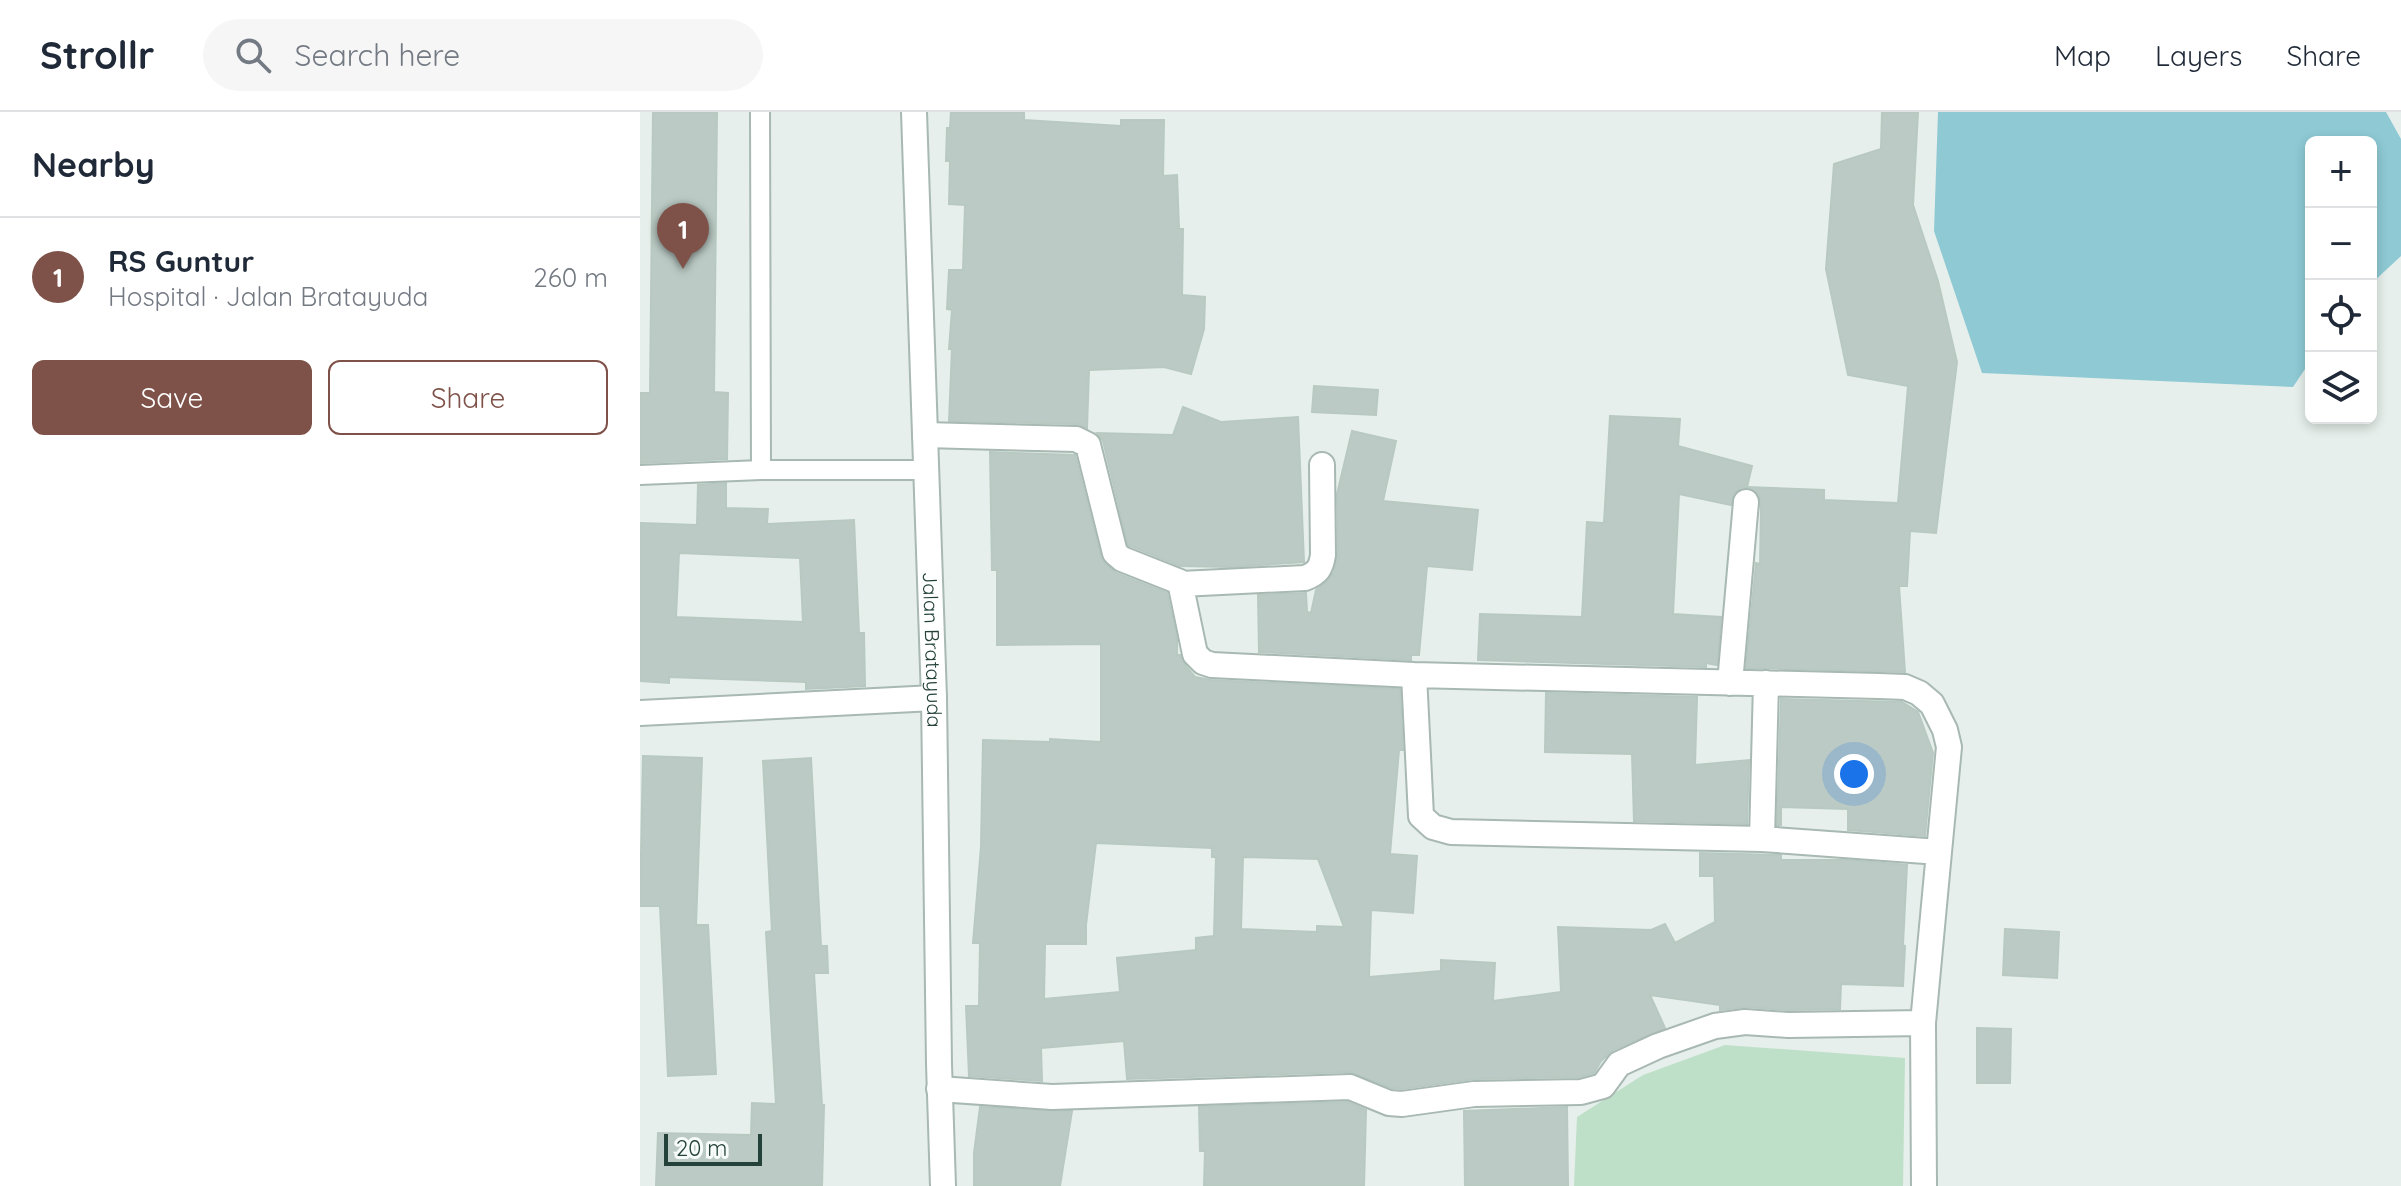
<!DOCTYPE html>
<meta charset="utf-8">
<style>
body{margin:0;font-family:Quicksand,sans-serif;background:#f6f6f7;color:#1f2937}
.controls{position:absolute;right:24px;top:24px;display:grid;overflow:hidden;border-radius:12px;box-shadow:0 4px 12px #0003}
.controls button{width:72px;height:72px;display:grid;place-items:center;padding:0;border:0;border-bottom:2px solid #e0e1e3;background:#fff;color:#1f2937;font:40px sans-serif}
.scale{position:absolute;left:24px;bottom:20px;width:98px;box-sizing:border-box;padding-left:8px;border:4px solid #24423a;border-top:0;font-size:22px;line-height:28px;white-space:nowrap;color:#24423a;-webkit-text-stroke:6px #f7fbf9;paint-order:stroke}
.you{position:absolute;left:1214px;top:662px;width:28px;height:28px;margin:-20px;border:6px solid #fff;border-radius:50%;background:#1a73e8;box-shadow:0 0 0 12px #1a73e833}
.badge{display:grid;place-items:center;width:52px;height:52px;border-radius:50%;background:#7f5249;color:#fff;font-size:26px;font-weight:700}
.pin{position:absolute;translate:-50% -66px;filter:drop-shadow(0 2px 4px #0008)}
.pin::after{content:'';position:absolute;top:42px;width:28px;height:24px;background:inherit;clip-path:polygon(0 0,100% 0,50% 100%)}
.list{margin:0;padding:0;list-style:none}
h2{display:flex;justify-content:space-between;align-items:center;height:104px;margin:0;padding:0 32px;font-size:34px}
h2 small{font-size:26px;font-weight:400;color:#747a83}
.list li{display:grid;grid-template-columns:52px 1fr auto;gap:24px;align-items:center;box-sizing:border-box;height:120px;padding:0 32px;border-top:2px solid #e0e1e3}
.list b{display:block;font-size:30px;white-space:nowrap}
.list p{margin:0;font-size:26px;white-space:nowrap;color:#747a83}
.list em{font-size:26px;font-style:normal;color:#747a83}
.actions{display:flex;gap:16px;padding:24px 32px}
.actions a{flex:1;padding:18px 0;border:2px solid #7f5249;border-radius:12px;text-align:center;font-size:28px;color:#7f5249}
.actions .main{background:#7f5249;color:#fff}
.icon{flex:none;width:44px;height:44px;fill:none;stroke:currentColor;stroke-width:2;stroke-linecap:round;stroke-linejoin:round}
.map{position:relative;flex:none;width:1761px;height:1074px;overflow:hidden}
header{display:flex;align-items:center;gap:48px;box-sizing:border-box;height:112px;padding:0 40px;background:#fff;border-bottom:2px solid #e0e1e3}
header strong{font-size:38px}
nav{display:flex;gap:44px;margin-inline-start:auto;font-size:28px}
.search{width:560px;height:72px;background:#f6f6f7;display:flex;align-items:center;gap:20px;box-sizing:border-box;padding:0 28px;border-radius:44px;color:#747a83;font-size:30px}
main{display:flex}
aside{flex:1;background:#fff}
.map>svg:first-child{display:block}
.green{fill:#bfe0c8}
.water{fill:#8ec9d4}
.building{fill:#bbcac4;stroke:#b8c9c2;stroke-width:2;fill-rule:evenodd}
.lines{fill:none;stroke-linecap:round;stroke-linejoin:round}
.service-casing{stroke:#a8b8b2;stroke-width:22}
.minor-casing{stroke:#a8b8b2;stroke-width:28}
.tertiary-casing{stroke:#a8b8b2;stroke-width:28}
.service{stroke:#fff;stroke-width:18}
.minor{stroke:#fff;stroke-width:24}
.tertiary{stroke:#fff;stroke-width:24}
.labels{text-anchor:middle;stroke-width:6;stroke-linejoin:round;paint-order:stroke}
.street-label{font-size:20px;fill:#24423a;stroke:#f7fbf9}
</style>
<header>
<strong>Strollr</strong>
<div class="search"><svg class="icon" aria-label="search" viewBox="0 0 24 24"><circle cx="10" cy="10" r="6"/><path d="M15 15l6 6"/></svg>Search here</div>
<nav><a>Map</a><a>Layers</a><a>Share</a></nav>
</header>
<main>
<aside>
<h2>Nearby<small></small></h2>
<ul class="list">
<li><span class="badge">1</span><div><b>RS Guntur</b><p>Hospital · Jalan Bratayuda</p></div><em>260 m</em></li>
</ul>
<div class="actions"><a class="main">Save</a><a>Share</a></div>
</aside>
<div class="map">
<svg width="1761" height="1074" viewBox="0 0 1761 1074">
<rect width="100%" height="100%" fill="#e6efeb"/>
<path class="green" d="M1085 933 1265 946 1263 1074H934L937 1005 1003 963Z"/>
<path class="water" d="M1298 0H1746L1761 27V144L1731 172V30H1671V248L1653 275 1342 261 1294 119Z"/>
<path class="building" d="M13 0H77L74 280 88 281 87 347 0 351V281H10Z
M311 0H384V8L481 14V8H524L523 64 537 63 539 117H543L542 183 565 185 564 217 551 262 524 255 449 258 447 316 436 312 309 309 312 237H309L312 198 307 197 309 158H323L325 93 309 92 310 49H306L307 16H310Z
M1242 0H1278L1273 93 1298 169 1317 250 1296 421 1270 419 1267 474H1259L1265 560 1106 556 1116 451 1120 452 1121 399 1119 383 1109 375 1184 378V388L1258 391 1268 274 1208 263 1186 157 1194 52 1241 37Z
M674 274 738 278 736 303 672 300Z
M543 295 581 310 658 305 664 450 591 455 540 454 488 433 463 329 457 321 533 323Z
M970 304 1040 307 1038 334 1112 354 1107 375 1100 376 1094 381 1091 393 1039 382 1033 502 1081 505 1077 553 1066 551V555L838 548 840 502 942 505 947 410 964 411Z
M712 319 756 329 743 389 838 398 832 458 787 454 779 543H771V548L619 540 618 483 666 481 667 500 671 501 676 478 687 470 694 460 698 443 697 382Z
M350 340 435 343 461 445 465 452 476 461 527 481 537 527V543H540L544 552 555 565 571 568 760 577 763 638H759L750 742 777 744 773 801 731 798 729 865 801 859V848L855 851 853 889 921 880 918 815 1011 818 1025 812 1035 831 1075 810 1074 764H1060V741L1141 743V748H1208L1267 753 1263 833 1265 834 1263 874 1201 872 1200 897 1148 898 1106 895 1080 898V893L1010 883 1025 916 973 938 961 949 954 961 939 965 834 967 762 977 752 976 710 960 487 967 484 929 401 936 402 969 329 964 326 894H339L340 831H333L341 735 343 628 410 630V627L461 630V532L357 533V458H352ZM456 731 572 736V745H576L574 824 556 826V838L477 846 480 880 404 887 405 832H446V813ZM603 745 678 747 704 815 677 814V820L601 817Z
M86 371V396L128 397 127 412 214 408 219 521H224L225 574 166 577V570L29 565V571L0 569V411L57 413 58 373ZM39 441 160 446 163 510 36 505Z
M906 581 1057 585 1055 653 1109 648 1107 712 994 709 992 642 905 640Z
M1141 587 1262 590 1278 600 1293 641 1285 724 1208 718V697L1141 695V713H1137Z
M3 644 62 646 56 813H68L76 962 28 964 20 794H0Z
M171 646 181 834H187L188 861H174L182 993H184L182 1074H16L18 1021 111 1023 112 991 136 992 126 820 132 819 123 649Z
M1365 817 1419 820 1417 866 1363 863Z
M1337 916 1371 917 1370 971H1337Z
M707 990 726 998 724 1074H564L565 1039H560L559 995Z
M340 995 432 999 420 1074H334V1041Z
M927 995 928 1074H825L824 999Z"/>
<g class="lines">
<defs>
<path id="service" d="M120 0 121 358
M0 363 121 358H286"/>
<path id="minor" d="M285 323 436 327 448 333 475 441 482 447 540 470 555 542 563 550 572 553 774 563 1239 574 1265 575 1279 581 1292 592 1305 618 1309 635 1299 740
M541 472 665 466C678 461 681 456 683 443L682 353
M774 563 781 704 793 715 811 720 1122 727 1126 571
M1090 571 1106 390
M0 601 294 586
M1122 727 1299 740 1283 911 1284 1074
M299 977 412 985 710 975 749 991 762 992 834 982 941 980 963 974 979 952 1018 934 1075 914 1105 910 1148 913 1283 911"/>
<g id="tertiary">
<path id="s1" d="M274 0 294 586 299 952 303 1074"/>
</g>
</defs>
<use href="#service" class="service-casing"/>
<use href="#minor" class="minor-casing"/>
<use href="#tertiary" class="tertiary-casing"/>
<use href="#service" class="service"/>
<use href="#minor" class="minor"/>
<use href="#tertiary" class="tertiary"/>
</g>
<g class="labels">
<g class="street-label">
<text dy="7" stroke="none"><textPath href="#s1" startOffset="538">Jalan Bratayuda</textPath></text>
</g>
</g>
</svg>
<div class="controls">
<button>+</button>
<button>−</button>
<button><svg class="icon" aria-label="locate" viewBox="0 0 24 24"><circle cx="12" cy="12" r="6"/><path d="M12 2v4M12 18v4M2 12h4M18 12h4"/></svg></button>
<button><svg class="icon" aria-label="layers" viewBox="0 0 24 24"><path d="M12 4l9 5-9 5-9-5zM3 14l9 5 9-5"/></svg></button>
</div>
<div class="scale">20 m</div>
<div class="you"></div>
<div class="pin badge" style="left:43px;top:157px">1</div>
</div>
</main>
